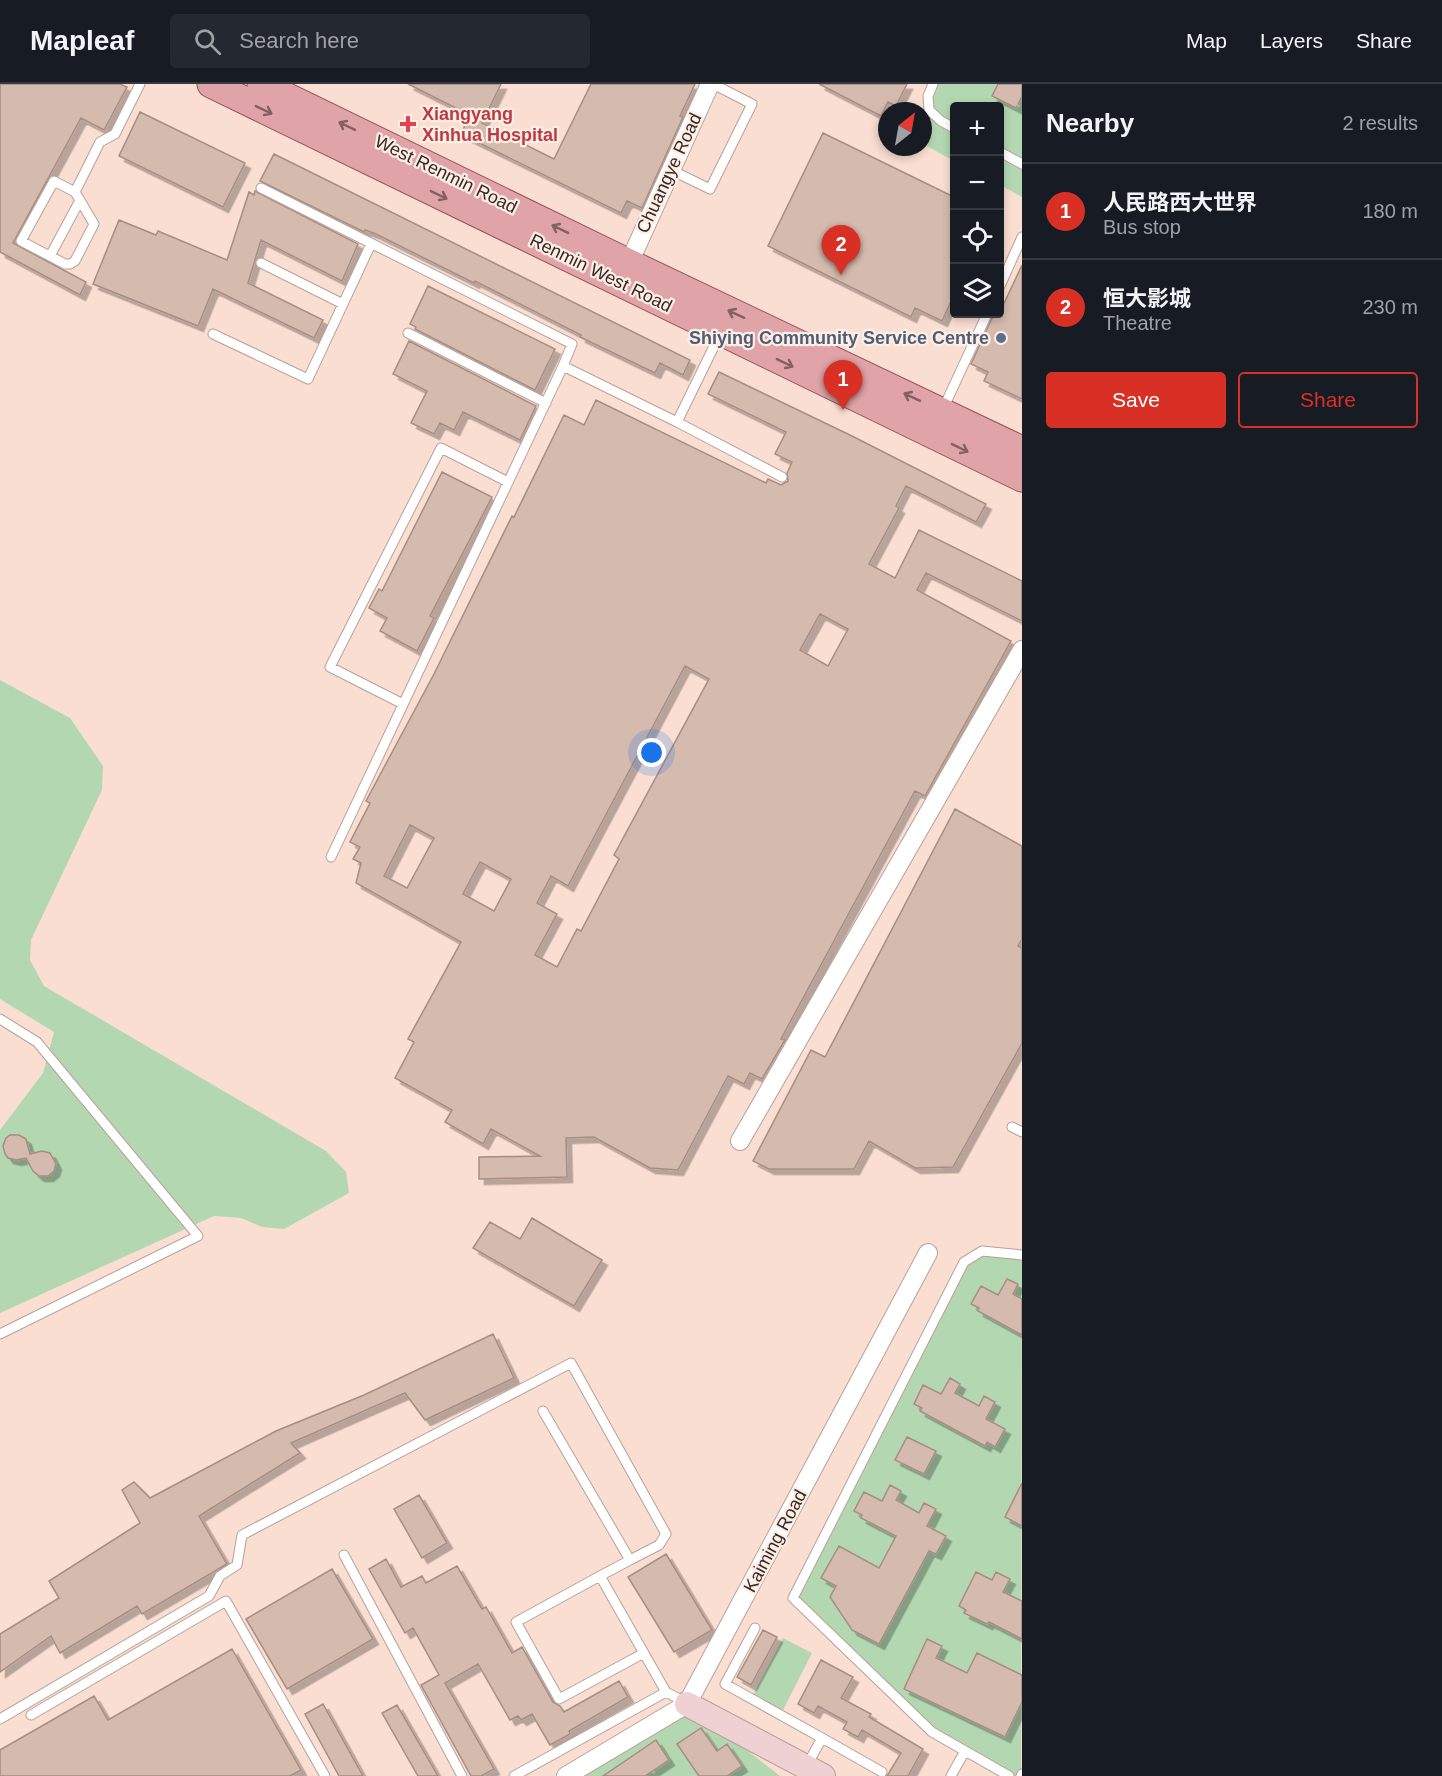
<!DOCTYPE html>
<meta charset="utf-8">
<style>
body{margin:0;font-family:Arial,"Noto Sans SC",sans-serif;background:#242831;color:#f1f3f6}
.controls{position:absolute;right:18px;top:18px;display:grid;overflow:hidden;border-radius:6px;box-shadow:0 3px 9px #0003}
.controls button{width:54px;height:54px;display:grid;place-items:center;padding:0;border:0;border-bottom:2px solid #363941;background:#171b24;color:#f1f3f6;font:30px sans-serif}
.compass{position:absolute;left:878px;top:18px;width:54px;height:54px;border-radius:50%;background:#171b24;box-shadow:0 3px 9px #0003;rotate:31deg}
.you{position:absolute;left:652px;top:669px;width:21px;height:21px;margin:-15px;border:4px solid #fff;border-radius:50%;background:#1a73e8;box-shadow:0 0 0 9px #1a73e833}
.badge{display:grid;place-items:center;width:39px;height:39px;border-radius:50%;background:#d93025;color:#fff;font-size:20px;font-weight:700}
.pin{position:absolute;translate:-50% -50px;filter:drop-shadow(0 2px 3px #0008)}
.pin::after{content:'';position:absolute;top:32px;width:21px;height:18px;background:inherit;clip-path:polygon(0 0,100% 0,50% 100%)}
.list{margin:0;padding:0;list-style:none}
h2{display:flex;justify-content:space-between;align-items:center;height:78px;margin:0;padding:0 24px;font-size:26px}
h2 small{font-size:20px;font-weight:400;color:#9ea1a6}
.list li{display:grid;grid-template-columns:39px 1fr auto;gap:18px;align-items:center;box-sizing:border-box;height:96px;padding:0 24px;border-top:2px solid #363941}
.list b{display:block;font-size:22px;white-space:nowrap}
.list p{margin:0;font-size:20px;white-space:nowrap;color:#9ea1a6}
.list em{font-size:20px;font-style:normal;color:#9ea1a6}
.actions{display:flex;gap:12px;padding:18px 24px}
.actions a{flex:1;padding:14px 0;border:2px solid #d93025;border-radius:6px;text-align:center;font-size:21px;color:#d93025}
.actions .main{background:#d93025;color:#fff}
.icon{flex:none;width:33px;height:33px;fill:none;stroke:currentColor;stroke-width:2;stroke-linecap:round;stroke-linejoin:round}
.map{position:relative;flex:none;width:1022px;height:1692px;overflow:hidden}
header{display:flex;align-items:center;gap:36px;box-sizing:border-box;height:84px;padding:0 30px;background:#171b24;border-bottom:2px solid #363941}
header strong{font-size:28px}
nav{display:flex;gap:33px;margin-inline-start:auto;font-size:21px}
.search{width:420px;height:54px;background:#242831;display:flex;align-items:center;gap:15px;box-sizing:border-box;padding:0 21px;border-radius:6px;color:#9ea1a6;font-size:22px}
main{display:flex}
aside{flex:1;background:#171b24}
.map>svg:first-child{display:block}
.green{fill:#b3d8b1}
.building{fill:#d5baae;stroke:#a78d82;stroke-width:1.5;fill-rule:evenodd;filter:url(#shadow)}
.lines{fill:none;stroke-linecap:round;stroke-linejoin:round}
.lane-casing{stroke:#baa095;stroke-width:11}
.street-casing{stroke:#baa095;stroke-width:20}
.secondary-casing{stroke:#baa095;stroke-width:26}
.primary-casing{stroke:#965154;stroke-width:29}
.path{stroke:#bca69b;stroke-width:3;stroke-dasharray:3 4.5;stroke-linecap:butt}
.lane{stroke:#fff;stroke-width:9}
.street{stroke:#fff;stroke-width:18}
.secondary{stroke:#efd1d3;stroke-width:24}
.primary{stroke:#e0a3a7;stroke-width:27}
.oneway{stroke:#826160}
.health-dot{fill:#e0444e;stroke:#ffeee6;stroke-width:2}
.service-dot{fill:#5c6f8a;stroke:#ffeee6;stroke-width:2}
.labels{text-anchor:middle;stroke-width:4.5;stroke-linejoin:round;paint-order:stroke}
.health-label{font-size:18px;font-weight:bold;fill:#be3a42;stroke:#ffeee6;text-anchor:start}
.street-label{font-size:18px;fill:#352b26;stroke:#ffeee6}
.service-label{font-size:18px;font-weight:bold;fill:#4e5e75;stroke:#ffeee6;text-anchor:end}
</style>
<header>
<strong>Mapleaf</strong>
<div class="search"><svg class="icon" aria-label="search" viewBox="0 0 24 24"><circle cx="10" cy="10" r="6"/><path d="M15 15l6 6"/></svg>Search here</div>
<nav><a>Map</a><a>Layers</a><a>Share</a></nav>
</header>
<main>
<div class="map">
<svg width="1022" height="1692" viewBox="0 0 1022 1692">
<defs>
<filter id="shadow"><feDropShadow dx="5.5" dy="5.5" stdDeviation="0" flood-color="#0004"/></filter>
</defs>
<rect width="100%" height="100%" fill="#faded1"/>
<path class="green" d="M933 0H1022V113L1000 101V22H954V77L923 60C923 39 930 21 933 0Z
M0 596 70 634 103 682 102 706 31 856 30 876 44 902 326 1067 346 1088 349 1109 284 1145 262 1143 241 1134 214 1132 0 1229V1046L43 989 54 948 0 915Z
M982 1167 1022 1171 1021 1692H1009L932 1648 793 1514 964 1178Z
M783 1554 812 1569 783 1626 753 1611Z
M687 1620 780 1692H566Z"/>
<path class="building" d="M0 0H120L127 3 104 46 81 34 13 159 86 198 80 211 0 168Z
M408 0H501L482 39 554 75 591 0H695L680 32 683 33 642 124 627 117 621 129 461 50 470 31Z
M819 0H907L896 22 888 18 881 32Z
M998 0H1022V12L1016 24 992 12Z
M140 28 245 79 223 123 119 72Z
M823 49 954 113V211L942 237 915 224 911 233 768 162Z
M274 70 690 276 683 291 660 279 655 289 580 253 581 251 475 197 474 199 376 150 365 146 364 148 260 97Z
M255 107 358 160 342 197 261 156 248 199 323 236 314 254 213 205 198 242 93 200 119 136 156 151 158 147 227 176 249 108 254 111Z
M1022 181V315L984 297 988 288 971 280 994 230H999Z
M428 202 555 265 535 306 415 245 416 243 410 240Z
M409 257 536 322 520 356 463 328 454 346 440 339 434 350 411 339 427 307 393 290Z
M719 288 852 352 986 420 976 438 906 402 896 422 899 424 869 480 895 494 919 446 1022 497V537L926 489 917 506 1011 557 925 712 915 707 781 955 785 956 762 995 750 989 744 1000 728 992 678 1086 650 1084 594 1053 566 1054 567 1093 479 1095V1073L540 1072 491 1045 483 1060 445 1038 452 1026 395 994 414 958 408 955 461 858 356 799 361 779 353 775 360 763 350 758 370 719 366 717 434 590 512 432 514 433 564 331 584 341 596 316 766 399 768 395 781 401 788 397 787 389 792 378 775 370 786 348 708 310ZM820 530 848 545 828 582 800 566ZM685 582 709 595 614 771 619 775 581 847 577 845 557 883 535 871 557 830 537 819 551 792 568 802ZM410 741 434 754 407 804 384 792ZM480 778 511 795 494 827 463 810Z
M442 388 492 413 430 532 434 534 417 567 380 547 387 534 369 524 379 505 382 507Z
M955 725 1022 762V855L1018 862 1022 864V959L953 1083 915 1084 869 1057 854 1085H769L753 1077 811 966 825 973Z
M10 1051H19L26 1055 30 1070 42 1067 50 1069 56 1080 54 1087 48 1092H39L33 1087 26 1074 16 1076 8 1074 5 1070 3 1062 6 1054Z
M532 1134 602 1176 574 1222 473 1164 490 1138 520 1155Z
M1007 1195 1018 1200 1013 1210 1022 1215V1251L978 1227 979 1224 971 1220 981 1202 998 1211Z
M493 1250 514 1294 425 1336 405 1309 291 1359 300 1369 199 1432 227 1480 142 1530 137 1522 60 1569 51 1552 0 1588V1550L59 1514 49 1497 140 1439 122 1406 134 1398 150 1414 276 1347 364 1311Z
M950 1294 960 1300 955 1309 979 1322 984 1312 995 1318 986 1335 1005 1345 995 1363 987 1358 985 1362 920 1327 922 1324 914 1320 923 1301 941 1310Z
M907 1353 936 1367 924 1390 895 1376Z
M1022 1399V1442L1005 1433Z
M890 1401 901 1407 896 1416 919 1429 924 1419 936 1425 927 1442 946 1452 936 1470 929 1467 879 1560 852 1546 830 1513 836 1502 821 1494 839 1462 879 1484 896 1452 861 1434 862 1431 854 1427 864 1408 882 1417Z
M419 1411 447 1459 422 1474 394 1425Z
M666 1470 712 1546 674 1568 628 1493Z
M386 1475 401 1503 422 1492 426 1499 457 1482 482 1525 486 1523 512 1569 522 1563 553 1618 560 1622 564 1628 619 1597 628 1613 569 1647 570 1650 550 1661 532 1630 521 1636 518 1632 510 1636 478 1580 445 1599 494 1685 481 1692H471L421 1601 439 1591 413 1544 405 1549 369 1485Z
M332 1485 373 1555 287 1605 246 1535Z
M976 1488 992 1496 996 1488 1010 1495 1003 1508 1022 1517V1555L989 1538 987 1540 964 1529 966 1526 959 1522Z
M763 1546 777 1553 751 1601 737 1593Z
M927 1555 942 1562 936 1574 967 1589 977 1569 1022 1591V1618L1005 1653 904 1605Z
M232 1565 301 1686 290 1692H0V1666L94 1612 108 1636Z
M821 1576 853 1593 841 1614 871 1630 869 1633 923 1665 908 1692H887L901 1669 862 1646 858 1653 843 1645 847 1638 818 1622 814 1629 798 1620Z
M323 1620 363 1692H339L305 1630Z
M397 1621 438 1692H418L382 1629Z
M701 1644 717 1667 727 1660 742 1682 727 1692H699L677 1660Z
M656 1656 669 1676 645 1692H603Z"/>
<g class="lines">
<defs>
<path id="lane" d="M933 0 928 12 929 26 941 37 954 44
M1000 68 1022 80
M671 86 710 105 752 20 713 0
M54 97 75 108 94 140 75 177 70 180H65L21 157Z
M261 104 572 260 563 282
M75 108 100 58 115 50 140 0
M50 172 80 116
M261 179 343 220
M1000 202 1022 153
M408 249 546 319
M213 250 308 295 371 160
M943 325 987 230
M677 338 782 393
M403 620 330 583 441 364 508 398
M331 773 563 282 677 338 720 250
M0 935 37 958 198 1152 0 1250
M1012 1043 1022 1048
M543 1327 630 1476 600 1492
M344 1471 462 1692
M755 1544 725 1600 822 1654 806 1683
M644 1569 559 1615 516 1538 600 1492 666 1608
M31 1631 226 1517 325 1692
M0 1635 209 1512 220 1492 237 1481 242 1451 571 1279 666 1450 659 1461 630 1476
M822 1654 882 1688
M514 1692 666 1608 685 1618
M951 1692 965 1667
M1009 1692 932 1648 793 1514 964 1178 982 1167 1022 1171
M1021 1692 1022 1690"/>
<path id="street" d="M629 179 710 0
M740 1057 1022 566
M566 1692 687 1620 928 1169"/>
<path id="secondary" d="M687 1620 823 1692"/>
<path id="primary" d="M211 0 1022 394
M261 0 629 179 1022 366"/>
</defs>
<use href="#lane" class="lane-casing"/>
<use href="#street" class="street-casing"/>
<use href="#secondary" class="secondary-casing"/>
<use href="#primary" class="primary-casing"/>
<path class="path" d="M1017 21 1022 24
M653 1687 656 1692"/>
<use href="#lane" class="lane"/>
<use href="#street" class="street"/>
<use href="#secondary" class="secondary"/>
<use href="#primary" class="primary"/>
</g>
<defs><path id="oneway-shaft" d="M-6 0H5M1.5-3L5.5 0L1.5 3" fill="none" stroke-width="1.6" stroke-linecap="round" stroke-linejoin="round" transform="scale(1.5)"/></defs>
<g class="oneway">
<use href="#oneway-shaft" transform="translate(264 26) rotate(26)"/>
<use href="#oneway-shaft" transform="translate(347 42) rotate(-154)"/>
<use href="#oneway-shaft" transform="translate(439 111) rotate(26)"/>
<use href="#oneway-shaft" transform="translate(560 145) rotate(-154)"/>
<use href="#oneway-shaft" transform="translate(736 230) rotate(-155)"/>
<use href="#oneway-shaft" transform="translate(785 279) rotate(26)"/>
<use href="#oneway-shaft" transform="translate(912 313) rotate(-155)"/>
<use href="#oneway-shaft" transform="translate(960 364) rotate(26)"/>
</g>
<path class="health-dot" d="M405 31h6v6h6v6h-6v6h-6v-6h-6v-6h6z"/>
<circle class="service-dot" cx="1001" cy="254" r="6"/>
<g class="labels">
<g class="health-label">
<text x="422" y="36">Xiangyang<tspan x="422" dy="21">Xinhua Hospital</tspan></text>
</g>
<g class="street-label">
<text transform="translate(669 89) rotate(-65)" y="6">Chuangye Road</text>
<text transform="translate(446 90) rotate(26)" y="6">West Renmin Road</text>
<text transform="translate(601 189) rotate(26)" y="6">Renmin West Road</text>
<text transform="translate(775 1457) rotate(-62)" y="6">Kaiming Road</text>
</g>
<g class="service-label">
<text x="989" y="260">Shiying Community Service Centre</text>
</g>
</g>
</svg>
<div class="controls">
<button>+</button>
<button>−</button>
<button><svg class="icon" aria-label="locate" viewBox="0 0 24 24"><circle cx="12" cy="12" r="6"/><path d="M12 2v4M12 18v4M2 12h4M18 12h4"/></svg></button>
<button><svg class="icon" aria-label="layers" viewBox="0 0 24 24"><path d="M12 4l9 5-9 5-9-5zM3 14l9 5 9-5"/></svg></button>
</div>
<svg class="compass" viewBox="-18 -18 36 36"><path d="M0-13l5 13h-10z" fill="#e53935"/><path d="M0 13l5-13h-10z" fill="#9ea1a6"/></svg>
<div class="you"></div>
<div class="pin badge" style="left:843px;top:326px">1</div>
<div class="pin badge" style="left:841px;top:191px">2</div>
</div>
<aside>
<h2>Nearby<small>2 results</small></h2>
<ul class="list">
<li><span class="badge">1</span><div><b>人民路西大世界</b><p>Bus stop</p></div><em>180 m</em></li>
<li><span class="badge">2</span><div><b>恒大影城</b><p>Theatre</p></div><em>230 m</em></li>
</ul>
<div class="actions"><a class="main">Save</a><a>Share</a></div>
</aside>
</main>
